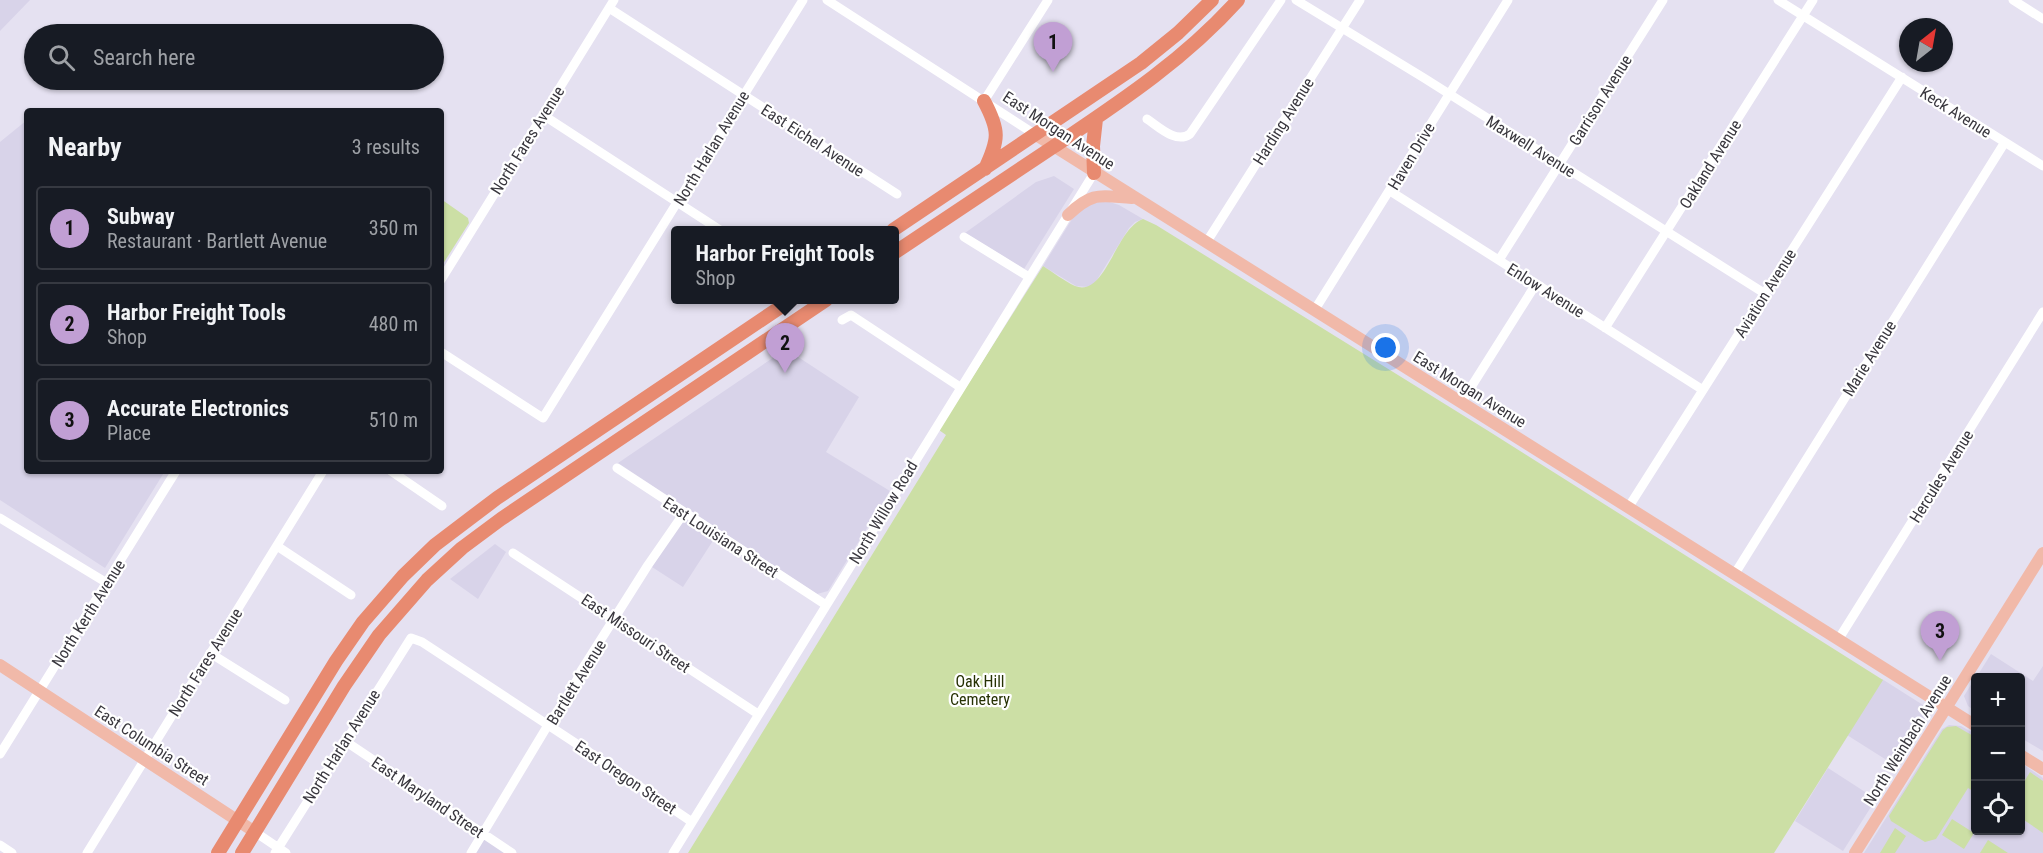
<!DOCTYPE html>
<meta charset="utf-8">
<style>
body{margin:0;font-family:"Roboto Condensed",sans-serif;background:#242831;color:#f1f3f6}
.controls{position:absolute;right:18px;bottom:18px;display:grid;overflow:hidden;border-radius:6px;box-shadow:0 2px 4px #0004}
.controls button{width:54px;height:54px;display:grid;place-items:center;padding:0;border:0;border-bottom:2px solid #363941;background:#171b24;color:#f1f3f6;font:30px sans-serif}
.compass{position:absolute;left:1899px;top:18px;width:54px;height:54px;border-radius:50%;background:#171b24;box-shadow:0 2px 4px #0004;rotate:31deg}
.you{position:absolute;left:1386px;top:348px;width:21px;height:21px;margin:-15px;border:4px solid #fff;border-radius:50%;background:#1a73e8;box-shadow:0 0 0 9px #1a73e833}
.badge{display:grid;place-items:center;width:39px;height:39px;border-radius:50%;background:#c19fd4;color:#111;font-size:20px;font-weight:700}
.pin{position:absolute;translate:-50% -50px;filter:drop-shadow(0 2px 3px #0008)}
.pin::after{content:'';position:absolute;top:32px;width:21px;height:18px;background:inherit;clip-path:polygon(0 0,100% 0,50% 100%)}
.popup{position:absolute;left:671px;top:226px;width:228px;height:78px;box-sizing:border-box;display:grid;place-content:center;border-radius:6px;background:#171b24;filter:drop-shadow(0 2px 4px #0005);font-size:20px;white-space:nowrap;color:#9ea1a6}
.popup b{font-size:22px;color:#f1f3f6}
.popup::after{content:'';position:absolute;left:50%;top:100%;margin-left:-12px;border:12px solid transparent;border-top-color:#171b24}
.list{margin:0;padding:0;list-style:none}
h2{display:flex;justify-content:space-between;align-items:center;height:78px;margin:0;padding:0 24px;font-size:26px}
h2 small{font-size:20px;font-weight:400;color:#9ea1a6}
.list li{display:grid;grid-template-columns:39px 1fr auto;gap:18px;align-items:center;box-sizing:border-box;height:84px;margin:0 12px 12px;padding:0 12px;border:2px solid #363941;border-radius:6px}
.list b{display:block;font-size:22px;white-space:nowrap}
.list p{margin:0;font-size:20px;white-space:nowrap;color:#9ea1a6}
.list em{font-size:20px;font-style:normal;color:#9ea1a6}
.icon{flex:none;width:33px;height:33px;fill:none;stroke:currentColor;stroke-width:2;stroke-linecap:round;stroke-linejoin:round}
.map{position:relative;flex:none;width:2043px;height:853px;overflow:hidden}
.search{position:absolute;background:#171b24;box-shadow:0 2px 4px #0004;left:24px;top:24px;width:420px;height:66px;display:flex;align-items:center;gap:15px;box-sizing:border-box;padding:0 21px;border-radius:33px;color:#9ea1a6;font-size:22px}
.panel{position:absolute;background:#171b24;box-shadow:0 2px 4px #0004;left:24px;top:108px;width:420px;height:366px;border-radius:6px}
.map>svg:first-child{display:block}
.built{fill:#d8d3e9}
.green{fill:#ccdfa5}
.lines{fill:none;stroke-linecap:round;stroke-linejoin:round}
.minor{stroke:#fff;stroke-width:9}
.major{stroke:#f1b9a9;stroke-width:12}
.highway{stroke:#e88a70;stroke-width:14}
.labels{text-anchor:middle;stroke-width:4.5;stroke-linejoin:round;paint-order:stroke}
.street-label{font-size:16px;fill:#39373e;stroke:#fff}
.park-label{font-size:16px;fill:#263103;stroke:#fff}
</style>
<div class="map">
<svg width="2043" height="853" viewBox="0 0 2043 853">
<rect width="100%" height="100%" fill="#e5e1f1"/>
<path class="built" d="M0 0H30L0 31Z
M27 120V471H165L105 568 0 500V142Z
M1054 176 1074 189 1024 269 965 233 1036 182Z
M1100 199 1119 205 1143 219 1135 222 1129 228 1095 283 1088 287 1076 286 1043 266 1077 211Z
M786 349 859 397 826 452 890 491 828 591 817 594 618 463Z
M685 516 716 536 683 587 652 567Z
M495 544 506 552 478 599 450 579Z
M1991 654 2033 681 2043 666V751L2021 738 2020 678H1976Z
M1975 678V711L1968 706 1964 696Z
M1882 679 1923 705 1927 709 1926 718 1896 766 1847 735Z
M1949 725 1961 726 1975 734 1976 830H2020L2021 763 2043 778V853H1864L1942 729Z
M1828 768 1876 799 1843 851 1795 821Z
M484 838 508 853H475Z"/>
<path class="green" d="M441 199 468 218 469 223 441 267Z
M1143 219 1156 225 1490 432 1883 680 1774 853H688L946 435 939 430 1043 266C1053 272 1064 281 1075 286 1106 298 1115 229 1143 219Z
M1956 726 1975 737V792L1968 788 1936 839 1925 842 1891 821 1889 816 1943 730 1947 727Z
M2030 772 2043 781V833L2021 818V787Z
M1952 819 1974 833 1964 849 1942 835Z
M1895 828 1906 836 1895 853H1880Z
M1988 840 2008 853H1980Z"/>
<g class="lines">
<path class="minor" d="M827 0 1036 135
M1296 0 1424 78 1764 293
M1778 0 2043 166
M2013 0 2043 19
M609 8 897 194
M984 101 1048 0
M543 115 720 230
M1147 119C1159 127 1176 144 1190 134L1281 0
M1390 191 1703 390
M964 237 1029 277
M1206 243 1360 0
M1499 260 1663 0
M441 280 614 0
M1314 311 1508 0
M842 320 851 315 960 387
M1605 328 1813 0
M441 352 543 418 803 0
M1461 403 1536 284
M617 468 826 605
M391 471 442 506
M1628 508 1902 77
M0 518 107 583
M277 546 351 595
M513 553 758 714
M1734 575 2005 142
M1838 640 2043 312
M210 653 285 700
M345 741 512 853
M0 754 176 471
M255 832 286 853
M0 845 12 853
M87 853 323 471
M275 853 411 638 422 642 592 754 692 822
M471 853 548 725 573 688 581 671 648 565 684 513
M673 853 1094 173"/>
<path class="major" d="M1036 135 1976 726
M1068 215C1093 191 1100 196 1132 198
M0 665 255 832
M2020 755 2043 769
M1855 853 2043 553"/>
<path class="highway" d="M984 101C1000 131 999 139 985 169
M1094 173 1093 146 1096 119
M893 230 1141 63 1178 33 1212 0
M894 253C947 218 1000 182 1053 147 1120 102 1184 60 1238 0
M218 853 336 661 363 622 403 576 435 545 497 498 791 300
M242 853 344 686 379 635 427 580 462 548 501 519 826 300"/>
</g>
<g class="labels">
<g class="street-label">
<text transform="translate(1600 100) rotate(-58)" y="6">Garrison Avenue</text>
<text transform="translate(1956 112) rotate(32)" y="6">Keck Avenue</text>
<text transform="translate(1283 121) rotate(-58)" y="6">Harding Avenue</text>
<text transform="translate(1059 130) rotate(33)" y="6">East Morgan Avenue</text>
<text transform="translate(527 140) rotate(-58)" y="6">North Fares Avenue</text>
<text transform="translate(813 140) rotate(33)" y="6">East Eichel Avenue</text>
<text transform="translate(1531 146) rotate(32)" y="6">Maxwell Avenue</text>
<text transform="translate(711 148) rotate(-59)" y="6">North Harlan Avenue</text>
<text transform="translate(1411 156) rotate(-59)" y="6">Haven Drive</text>
<text transform="translate(1710 164) rotate(-58)" y="6">Oakland Avenue</text>
<text transform="translate(1546 290) rotate(32)" y="6">Enlow Avenue</text>
<text transform="translate(1765 293) rotate(-58)" y="6">Aviation Avenue</text>
<text transform="translate(1869 358) rotate(-58)" y="6">Marie Avenue</text>
<text transform="translate(1470 389) rotate(32)" y="6">East Morgan Avenue</text>
<text transform="translate(1941 476) rotate(-58)" y="6">Hercules Avenue</text>
<text transform="translate(883 512) rotate(-59)" y="6">North Willow Road</text>
<text transform="translate(721 537) rotate(33)" y="6">East Louisiana Street</text>
<text transform="translate(88 613) rotate(-58)" y="6">North Kerth Avenue</text>
<text transform="translate(636 633) rotate(34)" y="6">East Missouri Street</text>
<text transform="translate(205 662) rotate(-58)" y="6">North Fares Avenue</text>
<text transform="translate(576 682) rotate(-58)" y="6">Bartlett Avenue</text>
<text transform="translate(1907 740) rotate(-58)" y="6">North Weinbach Avenue</text>
<text transform="translate(152 745) rotate(33)" y="6">East Columbia Street</text>
<text transform="translate(341 746) rotate(-58)" y="6">North Harlan Avenue</text>
<text transform="translate(626 777) rotate(34)" y="6">East Oregon Street</text>
<text transform="translate(428 797) rotate(34)" y="6">East Maryland Street</text>
</g>
<g class="park-label">
<text x="980" y="687">Oak Hill<tspan x="980" dy="18">Cemetery</tspan></text>
</g>
</g>
</svg>
<div class="controls">
<button>+</button>
<button>−</button>
<button><svg class="icon" aria-label="locate" viewBox="0 0 24 24"><circle cx="12" cy="12" r="6"/><path d="M12 2v4M12 18v4M2 12h4M18 12h4"/></svg></button>
</div>
<svg class="compass" viewBox="-18 -18 36 36"><path d="M0-13l5 13h-10z" fill="#e53935"/><path d="M0 13l5-13h-10z" fill="#9ea1a6"/></svg>
<div class="you"></div>
<div class="pin badge" style="left:1053px;top:72px">1</div>
<div class="pin badge" style="left:785px;top:373px">2</div>
<div class="popup"><b>Harbor Freight Tools</b>Shop</div>
<div class="pin badge" style="left:1940px;top:661px">3</div>
<div class="search"><svg class="icon" aria-label="search" viewBox="0 0 24 24"><circle cx="10" cy="10" r="6"/><path d="M15 15l6 6"/></svg>Search here</div>
<section class="panel">
<h2>Nearby<small>3 results</small></h2>
<ul class="list">
<li><span class="badge">1</span><div><b>Subway</b><p>Restaurant · Bartlett Avenue</p></div><em>350 m</em></li>
<li><span class="badge">2</span><div><b>Harbor Freight Tools</b><p>Shop</p></div><em>480 m</em></li>
<li><span class="badge">3</span><div><b>Accurate Electronics</b><p>Place</p></div><em>510 m</em></li>
</ul>
</section>
</div>
